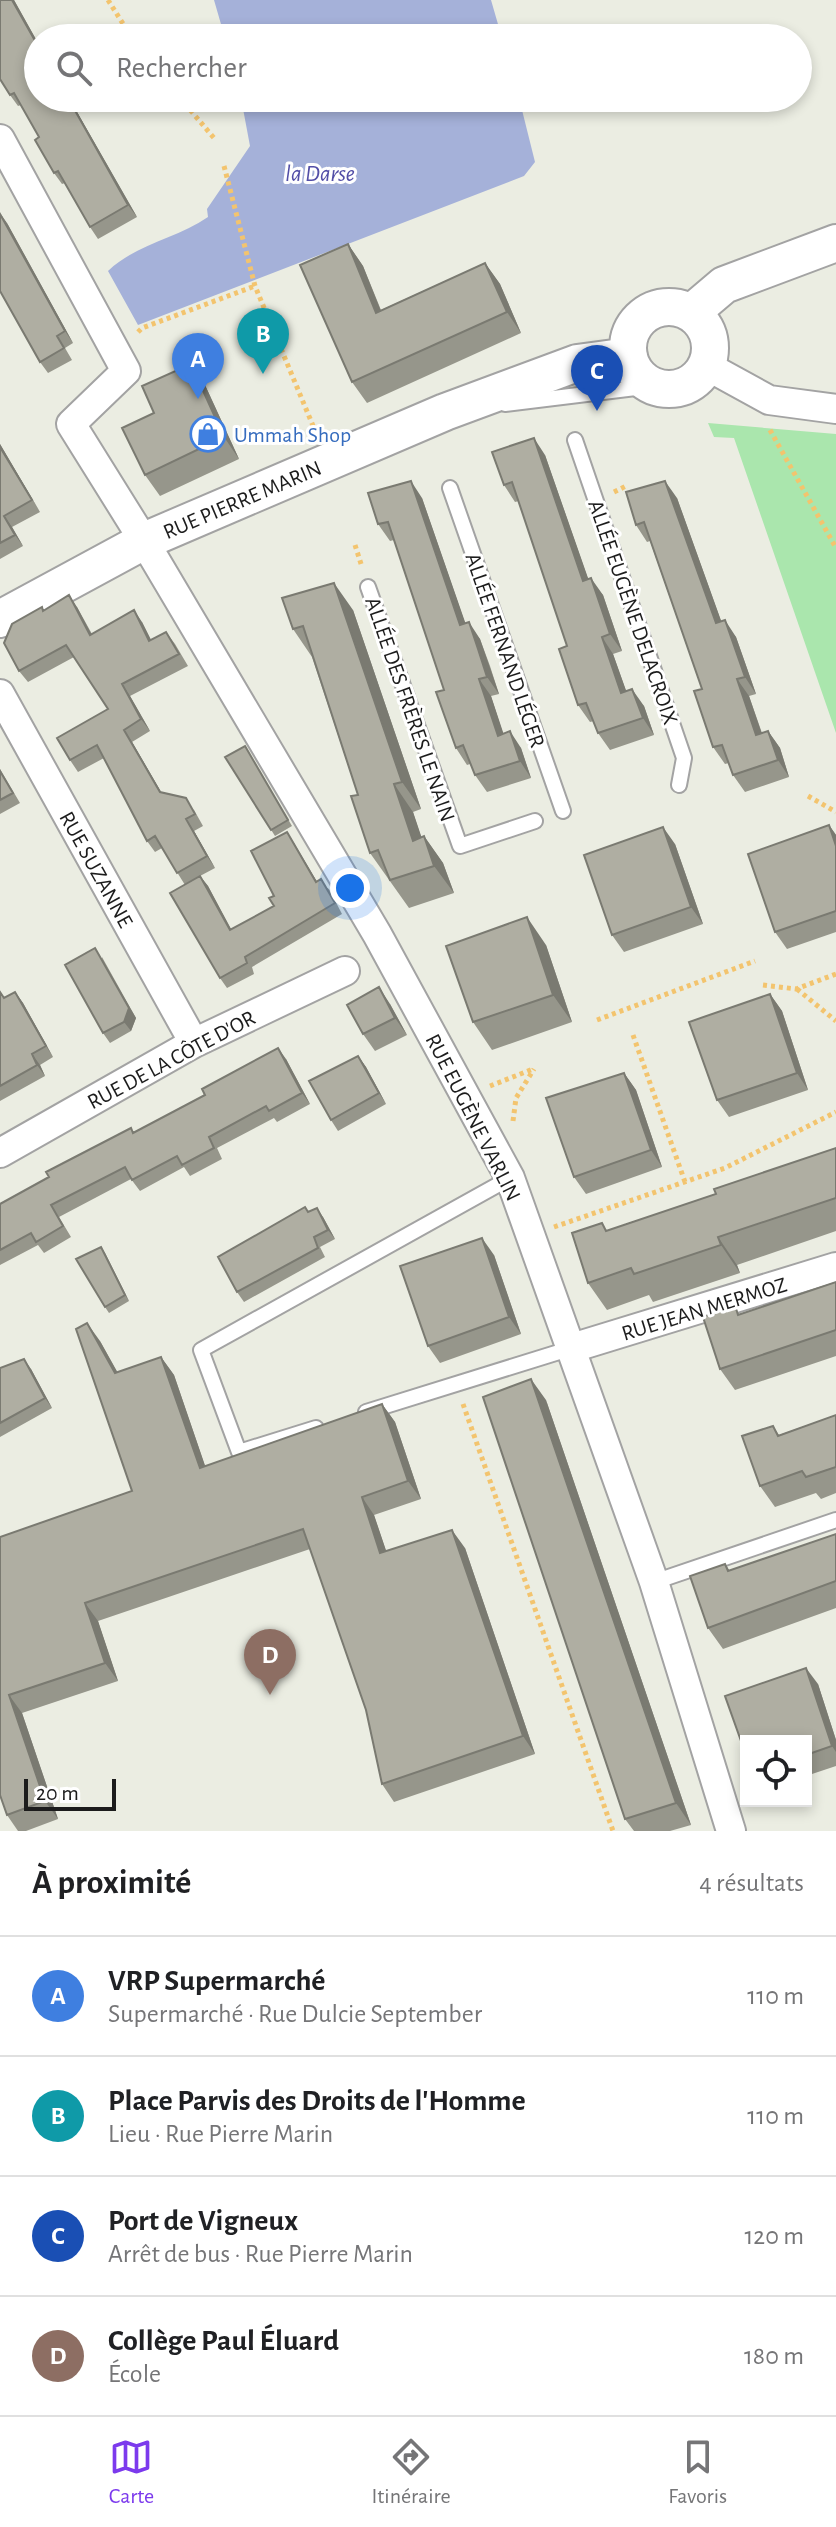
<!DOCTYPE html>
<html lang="fr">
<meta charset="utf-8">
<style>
body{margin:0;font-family:"Alegreya Sans",sans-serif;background:#f2f2f2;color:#202124}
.controls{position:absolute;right:24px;bottom:24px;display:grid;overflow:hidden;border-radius:0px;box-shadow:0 4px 12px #0003}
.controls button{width:72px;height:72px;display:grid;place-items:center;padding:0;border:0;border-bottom:2px solid #e0e0e0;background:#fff;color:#202124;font:40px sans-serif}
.scale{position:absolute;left:24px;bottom:20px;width:92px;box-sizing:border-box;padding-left:8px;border:4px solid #1c1c1c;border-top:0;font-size:22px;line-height:28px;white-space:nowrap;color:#1c1c1c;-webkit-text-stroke:6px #fff;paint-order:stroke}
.you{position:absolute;left:350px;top:888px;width:28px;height:28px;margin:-20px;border:6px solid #fff;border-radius:50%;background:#1a73e8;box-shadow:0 0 0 12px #1a73e833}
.badge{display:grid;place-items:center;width:52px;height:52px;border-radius:50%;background:#7c3aed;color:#fff;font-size:26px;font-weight:700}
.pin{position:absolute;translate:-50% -66px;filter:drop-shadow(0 2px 4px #0008)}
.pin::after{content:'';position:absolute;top:42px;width:28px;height:24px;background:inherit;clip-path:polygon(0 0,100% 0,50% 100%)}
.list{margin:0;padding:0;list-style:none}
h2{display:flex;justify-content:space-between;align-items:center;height:104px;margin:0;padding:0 32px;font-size:34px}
h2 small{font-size:26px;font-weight:400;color:#757577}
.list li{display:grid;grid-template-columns:52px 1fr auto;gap:24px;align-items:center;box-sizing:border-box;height:120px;padding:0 32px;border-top:2px solid #e0e0e0}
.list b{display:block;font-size:30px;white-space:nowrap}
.list p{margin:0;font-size:26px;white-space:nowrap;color:#757577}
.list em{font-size:26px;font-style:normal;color:#757577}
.icon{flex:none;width:44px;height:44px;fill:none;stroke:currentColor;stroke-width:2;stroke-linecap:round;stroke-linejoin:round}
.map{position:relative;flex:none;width:836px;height:1831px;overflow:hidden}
.search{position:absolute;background:#fff;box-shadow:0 4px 12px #0003;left:24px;right:24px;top:24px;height:88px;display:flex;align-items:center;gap:20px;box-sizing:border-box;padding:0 28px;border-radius:44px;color:#757577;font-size:30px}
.sheet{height:584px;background:#fff}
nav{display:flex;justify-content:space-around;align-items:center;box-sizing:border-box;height:112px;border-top:2px solid #e0e0e0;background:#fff;font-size:22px;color:#757577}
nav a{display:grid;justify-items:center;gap:4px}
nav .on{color:#7c3aed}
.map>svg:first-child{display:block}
.grass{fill:#aae6ad}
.water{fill:#a5b1d9}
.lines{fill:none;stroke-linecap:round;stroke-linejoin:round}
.service-casing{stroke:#a3a3a3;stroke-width:18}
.minor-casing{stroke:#a3a3a3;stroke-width:32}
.tertiary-casing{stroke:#a3a3a3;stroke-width:40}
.path{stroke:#f3c46e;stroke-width:5;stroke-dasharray:4 4;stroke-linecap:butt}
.service{stroke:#fff;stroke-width:14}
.minor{stroke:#fff;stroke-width:28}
.tertiary{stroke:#fff;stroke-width:36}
.wall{fill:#96968b}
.shaded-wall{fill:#7a7a71}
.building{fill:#afaea2;stroke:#7a7a71;stroke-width:2}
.labels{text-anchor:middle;stroke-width:6;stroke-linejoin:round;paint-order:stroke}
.shop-label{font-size:22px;fill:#366cbe;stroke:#fff;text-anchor:start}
.street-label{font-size:22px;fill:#1c1c1c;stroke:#fff}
.water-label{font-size:24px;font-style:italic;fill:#524ea7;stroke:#fff}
</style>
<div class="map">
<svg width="836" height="1831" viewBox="0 0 836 1831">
<rect width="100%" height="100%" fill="#ebede2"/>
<path class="grass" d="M708 423 836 434V733L734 438 714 437Z"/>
<path class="water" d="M214 0H491L502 38H225Z
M241 98H519L535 162 524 176 138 325 108 271C136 244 176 239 208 217L207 209 250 146Z"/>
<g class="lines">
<defs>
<path id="service" d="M505 404 652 386
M575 440 684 758 679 785
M450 488 563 811
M368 587 460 846 535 821
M366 1412 572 1348
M316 1428 239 1452 201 1350 510 1178
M654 1582 836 1520"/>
<path id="minor" d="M0 139 126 371 71 424 144 541 377 934 510 1178 654 1582 731 1831
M707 366 769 400 836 409
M0 694 194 1043
M0 1153 194 1043 345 971
M572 1348 836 1267"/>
<path id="tertiary" d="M628 348a41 41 0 1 1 82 0a41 41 0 1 1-82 0Z
M691 313 724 285 836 243
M0 619 144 541 445 412 577 363 629 356"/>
</defs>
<use href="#service" class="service-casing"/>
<use href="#minor" class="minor-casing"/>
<use href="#tertiary" class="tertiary-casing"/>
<path class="path" d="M108 0 132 38
M180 98 214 138
M224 166 255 286 316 433
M138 332 142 328 255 286
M770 430 836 548
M614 492 626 486
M355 545 362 567
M808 796 836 812
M763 985 796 989 836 974
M797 989 836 1021
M597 1020 755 961
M633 1035 685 1182
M490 1086 533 1069
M513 1121 516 1098 534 1069
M554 1227 725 1168 836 1112
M463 1404 613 1831"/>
<use href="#service" class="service"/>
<use href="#minor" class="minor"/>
<use href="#tertiary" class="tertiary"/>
</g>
<path class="wall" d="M14 0 38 43V98H69L137 217 98 239 90 227 65 183 62 184 54 173 39 137 21 105 18 106 10 95Z
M7 223 73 343 65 348 72 360 48 373 40 362Z
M348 244 363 266 381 310 485 263 500 284 521 333 367 403 352 382Z
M191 364 205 385 239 459 160 496 145 475 154 413Z
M0 444 40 512 12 527 23 546 0 559Z
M545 455 588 579 603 595 622 651 613 654 626 691 644 706 654 735 610 750 598 733 594 721 590 722 578 705 567 646 519 501 515 502 504 485Z
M422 498 465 623 480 639 490 666 499 694 491 696 503 734 521 748 531 778 487 792 475 775 470 764 467 765 456 748 444 690 394 540 390 541 378 524Z
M677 498 721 621 736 637 756 694 749 696 762 733 768 731 780 748 789 777 745 792 733 775 729 763 725 764 713 747 702 689 650 541 647 542 636 525Z
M42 607 44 611 77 607 92 634 142 622 151 640 166 632 175 644 188 666 130 696 150 731 132 742 161 792 194 810 203 826 194 831 215 868 200 876 208 886 231 930 274 906V896L287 832 317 882 329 889 342 914 252 967 254 974 227 988 220 978 185 885 162 848 155 852 147 841 104 758 78 772 70 760 108 709 74 657 28 682 19 671Z
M353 610 421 809 413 812 421 837 424 836 443 863 454 893 409 908 370 853 358 795 312 657 293 629Z
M245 746 292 826 275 836 225 757Z
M0 769 20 803 0 814Z
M829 825 836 835V932L787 949 775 932Z
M675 844 703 924 624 952 612 935Z
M546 945 572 1022 492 1050 473 1022Z
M102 957 136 1018 131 1031 110 1043 103 1033Z
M0 991 4 998 15 992 23 1003 53 1057 40 1065 45 1076 0 1101Z
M770 994 782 1011 808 1090 729 1117 717 1100Z
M390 1004 407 1035 375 1051 363 1034Z
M358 1056 366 1067 386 1104 338 1131 331 1120Z
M286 1059 310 1104 277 1122 274 1118 217 1148 222 1159 190 1176 184 1167 140 1191 131 1179 59 1217 71 1237 44 1253 38 1245 0 1265V1204L134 1132Z
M624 1073 636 1090 662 1167 586 1194 574 1177Z
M836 1148V1231L737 1265 740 1273 653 1302 649 1295 607 1310 588 1283 607 1231 716 1194Z
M309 1212 323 1217 335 1239 320 1247 325 1257 244 1302 237 1292Z
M101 1247 129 1301 109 1313 105 1307Z
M494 1255 521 1334 440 1363 428 1346Z
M836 1282V1356L735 1390 720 1369 740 1314Z
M100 1341 117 1372 161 1357 174 1375 205 1466 382 1404 395 1422 421 1499 374 1515 386 1551 465 1548 535 1754 394 1802 382 1784 366 1710 310 1549 98 1621 118 1681 22 1713 58 1819 26 1831H18L7 1815 0 1537 132 1491Z
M0 1368 31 1369 52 1408 0 1437Z
M546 1400 691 1825 670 1831H634L625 1819Z
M836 1415V1493L821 1499 816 1493 775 1507 760 1486 773 1426 779 1435Z
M836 1534V1608L723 1649 708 1628 725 1564 730 1571Z
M818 1684 836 1740V1766L806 1776V1741Z"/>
<path class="shaded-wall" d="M12 0H14L38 43V46Z
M68 98H69L137 217 128 205Z
M0 213 7 223 73 343 65 331Z
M348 244 363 266 390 334 376 313Z
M485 263 500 284 521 333 507 312Z
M191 364 205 385 239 459 224 437Z
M534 438 545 455 595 598 583 581Z
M0 444 40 512 0 447Z
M411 481 422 498 472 642 460 625Z
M665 481 677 498 728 640 716 623Z
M4 516 12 527 23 546 15 535Z
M591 578 603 595 622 651 610 634Z
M334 583 353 610 421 809 402 782Z
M69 595 77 607 98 647 90 635Z
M134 610 142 622 157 652 149 641Z
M725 620 736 637 756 694 745 677Z
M469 622 480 639 499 694 487 677Z
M602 637 613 654 633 710 621 693Z
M479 679 491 696 510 753 498 736Z
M737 679 749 696 768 752 756 735Z
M122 684 130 696 150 731 141 719Z
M632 689 644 706 654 735 643 718Z
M124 730 132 742 168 804 160 792Z
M510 731 521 748 531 778 520 761Z
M768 731 780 748 789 777 778 760Z
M394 784 413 812 432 868 413 841Z
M186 819 194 831 215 868 207 856Z
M829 825 836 835V846Z
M663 827 675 844 703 924 691 907Z
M287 832 294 843 323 892 316 882Z
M424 836 443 863 454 893 434 866Z
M200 876 208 886 237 940 230 930Z
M527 917 546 945 572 1022 553 995Z
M95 948 136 1018 131 1031 124 1022Z
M379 987 390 1004 407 1035 395 1018Z
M15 992 23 1003 53 1057 46 1046Z
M770 994 782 1011 808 1090 797 1073Z
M278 1048 286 1059 310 1104 302 1093Z
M32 1054 40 1065 45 1076 37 1065Z
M358 1056 366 1067 386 1104 379 1093Z
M624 1073 636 1090 662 1167 651 1150Z
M317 1208 323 1217 335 1239 328 1230Z
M718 1237 737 1265 740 1273 721 1245Z
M482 1238 494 1255 521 1334 509 1317Z
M101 1247 105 1253 129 1301 125 1295Z
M87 1323 100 1341 128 1391 115 1373Z
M161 1357 174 1375 212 1486 200 1468Z
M24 1359 31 1369 52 1408 45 1398Z
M531 1379 546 1400 691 1825 676 1803Z
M382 1404 395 1422 421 1499 408 1481Z
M362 1497 374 1515 393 1571 380 1553Z
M452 1530 465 1548 535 1754 523 1736Z
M85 1603 98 1621 118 1681 105 1663Z
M806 1668 818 1684 836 1740V1752L832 1746Z
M9 1695 22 1713 58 1819 45 1801Z"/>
<path class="building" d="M0 0H12L38 46V98H68L128 205 90 227 58 171 54 173 35 140 39 137 14 93 10 95 0 79Z
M0 214 65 331 57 336 64 348 40 362 0 291Z
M348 244 376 313 485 263 507 312 352 382 300 265Z
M191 364 224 437 145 475 122 428 154 413 142 386Z
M534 438 583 581 591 578 610 634 602 637 621 693 632 689 643 718 598 733 586 703 578 705 559 649 567 646 512 482 504 485 492 452Z
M0 447 32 500 4 516 15 535 0 543Z
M411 481 460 625 469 622 478 649 487 677 479 679 498 736 510 731 520 761 475 775 463 745 456 748 436 692 444 690 388 522 378 524 368 493Z
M665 481 716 623 725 620 745 677 737 679 756 735 768 731 778 760 733 775 722 745 713 747 694 691 702 689 644 522 636 525 626 492Z
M334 583 402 782 394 784 413 841 424 836 434 866 390 880 378 850 370 853 351 796 358 795 303 626 293 629 282 598Z
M69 595 90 635 134 610 149 641 166 632 179 654 122 684 141 719 124 730 160 792 186 798 195 814 186 819 207 856 177 873 155 836 147 841 97 745 70 760 57 738 108 709 66 645 19 671 4 643 12 624 42 607 43 611Z
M245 746 288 820 271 830 225 757Z
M0 771 13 793 0 800Z
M829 825 836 846V911L775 932 748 854Z
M663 827 691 907 612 935 584 855Z
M287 832 316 882 321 879 335 903 245 957 247 963 220 978 170 893 200 876 230 930 274 906 269 898 274 896 251 851Z
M527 917 553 995 473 1022 446 946Z
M95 948 129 1008 124 1022 103 1033 65 965Z
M379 987 395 1018 363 1034 347 1005Z
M0 992 4 998 15 992 46 1046 32 1054 37 1065 0 1086Z
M770 994 797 1073 717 1100 689 1022Z
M278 1048 302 1093 269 1111 266 1106 209 1137 214 1148 182 1165 177 1156 132 1180 125 1167 51 1205 63 1226 36 1242 31 1233 0 1250V1204L49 1177 46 1172 131 1128 133 1133 205 1095 202 1089Z
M358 1056 379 1093 331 1120 309 1081Z
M624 1073 651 1150 574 1177 546 1098Z
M836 1148V1198L718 1237 721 1245 634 1274 631 1268 588 1283 572 1233 602 1223 606 1231 716 1194 714 1189Z
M305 1207 308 1212 317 1208 328 1230 314 1237 318 1248 237 1292 218 1257Z
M482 1238 509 1317 428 1346 400 1266Z
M101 1247 125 1295 105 1307 76 1259Z
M836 1282V1330L720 1369 703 1317 735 1305 738 1315Z
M87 1323 115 1373 161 1357 200 1468 382 1404 408 1481 362 1497 380 1553 452 1530 523 1736 382 1784 366 1710 303 1529 85 1603 105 1663 9 1695 45 1801 7 1815 0 1795V1537L132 1491 76 1329Z
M24 1359 45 1398 0 1423V1368Z
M531 1379 676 1803 625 1819 483 1397Z
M836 1415V1467L806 1477 802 1471 760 1486 742 1436 773 1426 778 1436Z
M836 1534V1581L708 1628 690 1576 725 1564 728 1571Z
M806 1668 832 1746 806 1755V1741H746V1755L725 1696Z"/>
<defs>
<symbol id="shop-ring" viewBox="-11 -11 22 22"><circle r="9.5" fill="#fff" stroke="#3f7fe0" stroke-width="1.5"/><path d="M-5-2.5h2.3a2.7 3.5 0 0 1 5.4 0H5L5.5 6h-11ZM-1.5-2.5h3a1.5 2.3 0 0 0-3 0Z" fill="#3f7fe0"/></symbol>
</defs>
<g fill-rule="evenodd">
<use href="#shop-ring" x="188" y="414" width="40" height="40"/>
</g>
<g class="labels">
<g class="shop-label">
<text x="234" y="442">Ummah Shop</text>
</g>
<g class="street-label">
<text transform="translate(242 499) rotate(-23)" y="8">RUE PIERRE MARIN</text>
<text transform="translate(634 612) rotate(71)" y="8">ALLÉE EUGÈNE DELACROIX</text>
<text transform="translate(506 650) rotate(71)" y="8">ALLÉE FERNAND LÉGER</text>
<text transform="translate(411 709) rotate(71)" y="8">ALLÉE DES FRÈRES LE NAIN</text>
<text transform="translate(97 869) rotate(61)" y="8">RUE SUZANNE</text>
<text transform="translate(171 1059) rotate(-28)" y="8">RUE DE LA CÔTE D'OR</text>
<text transform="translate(474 1117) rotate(63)" y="8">RUE EUGÈNE VARLIN</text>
<text transform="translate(704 1308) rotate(-17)" y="8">RUE JEAN MERMOZ</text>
</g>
<g class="water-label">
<text x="320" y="181">la Darse</text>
</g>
</g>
</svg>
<div class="controls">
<button><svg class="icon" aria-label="locate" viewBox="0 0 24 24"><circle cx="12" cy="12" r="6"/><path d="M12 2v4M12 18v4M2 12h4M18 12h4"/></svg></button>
</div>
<div class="scale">20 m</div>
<div class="you"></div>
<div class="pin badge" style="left:198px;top:399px;background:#3f7fe0">A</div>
<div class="pin badge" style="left:263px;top:374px;background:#0f9aa8">B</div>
<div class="pin badge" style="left:597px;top:411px;background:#1a4fb4">C</div>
<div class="pin badge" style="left:270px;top:1695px;background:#8d6e63">D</div>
<div class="search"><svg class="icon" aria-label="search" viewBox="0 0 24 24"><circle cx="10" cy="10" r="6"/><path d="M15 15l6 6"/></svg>Rechercher</div>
</div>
<section class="sheet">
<h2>À proximité<small>4 résultats</small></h2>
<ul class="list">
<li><span class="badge" style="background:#3f7fe0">A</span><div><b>VRP Supermarché</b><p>Supermarché · Rue Dulcie September</p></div><em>110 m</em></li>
<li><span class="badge" style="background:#0f9aa8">B</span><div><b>Place Parvis des Droits de l'Homme</b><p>Lieu · Rue Pierre Marin</p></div><em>110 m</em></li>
<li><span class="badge" style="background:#1a4fb4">C</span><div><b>Port de Vigneux</b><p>Arrêt de bus · Rue Pierre Marin</p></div><em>120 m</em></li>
<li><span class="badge" style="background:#8d6e63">D</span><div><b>Collège Paul Éluard</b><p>École</p></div><em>180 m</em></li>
</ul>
</section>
<nav>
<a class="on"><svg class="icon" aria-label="map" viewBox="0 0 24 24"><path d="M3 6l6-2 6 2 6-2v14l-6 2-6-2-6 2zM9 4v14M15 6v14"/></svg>Carte</a>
<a><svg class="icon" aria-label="directions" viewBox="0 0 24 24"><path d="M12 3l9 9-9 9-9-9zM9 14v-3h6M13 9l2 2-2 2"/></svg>Itinéraire</a>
<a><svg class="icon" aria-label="saved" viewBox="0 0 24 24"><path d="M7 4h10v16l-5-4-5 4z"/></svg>Favoris</a>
</nav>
